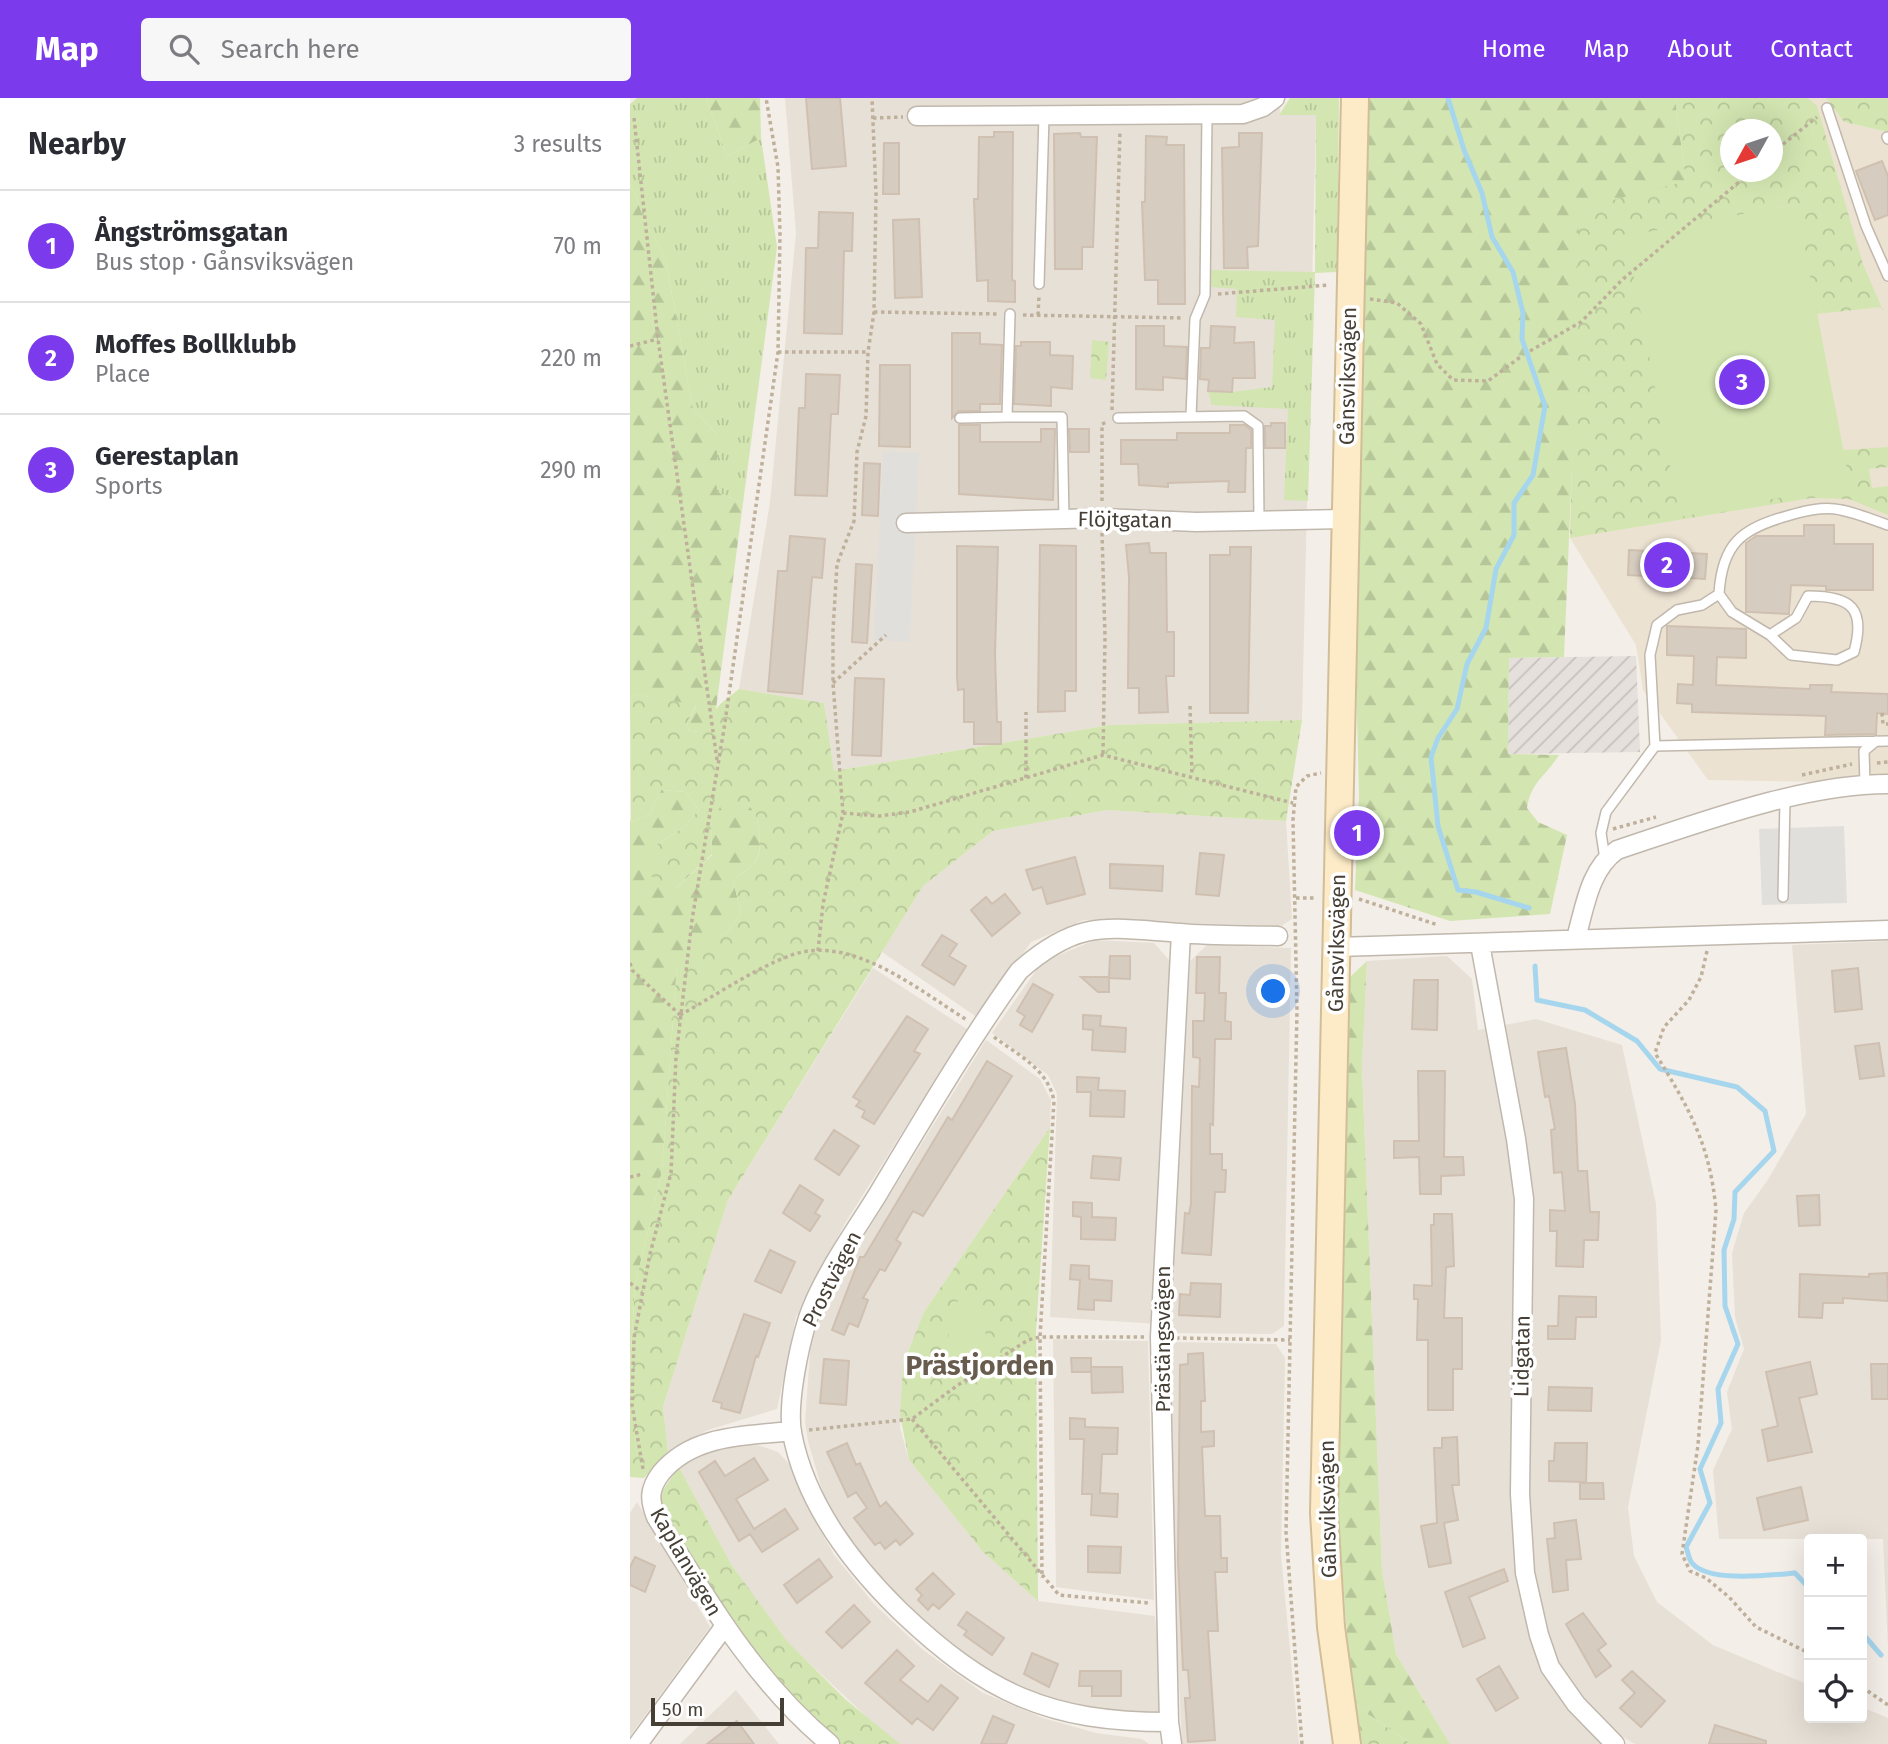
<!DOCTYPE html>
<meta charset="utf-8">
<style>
body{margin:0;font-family:"Fira Sans",sans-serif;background:#f7f7f7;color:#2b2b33}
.controls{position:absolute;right:21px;bottom:21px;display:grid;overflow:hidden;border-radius:7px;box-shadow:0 7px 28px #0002}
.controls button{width:63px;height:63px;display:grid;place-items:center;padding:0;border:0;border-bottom:2px solid #e1e1e2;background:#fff;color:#2b2b33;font:35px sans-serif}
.compass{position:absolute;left:1090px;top:21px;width:63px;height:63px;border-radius:50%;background:#fff;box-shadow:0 7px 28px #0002;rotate:230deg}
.scale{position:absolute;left:21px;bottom:18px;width:133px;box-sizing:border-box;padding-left:7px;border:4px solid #463f36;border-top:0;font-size:19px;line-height:24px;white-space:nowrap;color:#463f36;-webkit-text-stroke:5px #fff;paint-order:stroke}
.you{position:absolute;left:644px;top:894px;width:24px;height:24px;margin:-18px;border:5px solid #fff;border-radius:50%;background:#1a73e8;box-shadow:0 0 0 10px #1a73e833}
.badge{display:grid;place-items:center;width:46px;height:46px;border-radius:50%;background:#7c3aed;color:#fff;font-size:23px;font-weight:700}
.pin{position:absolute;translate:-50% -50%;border:4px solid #fff;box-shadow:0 2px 7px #0006}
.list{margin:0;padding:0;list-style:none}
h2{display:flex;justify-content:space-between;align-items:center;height:91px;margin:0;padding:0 28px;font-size:30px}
h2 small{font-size:23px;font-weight:400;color:#7c7c81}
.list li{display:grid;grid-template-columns:46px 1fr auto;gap:21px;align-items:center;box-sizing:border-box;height:112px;padding:0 28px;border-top:2px solid #e1e1e2}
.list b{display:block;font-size:26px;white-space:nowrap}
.list p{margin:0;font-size:23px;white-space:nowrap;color:#7c7c81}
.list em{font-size:23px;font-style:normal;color:#7c7c81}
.icon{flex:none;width:38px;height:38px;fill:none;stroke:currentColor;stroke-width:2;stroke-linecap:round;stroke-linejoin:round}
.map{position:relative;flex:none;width:1258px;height:1646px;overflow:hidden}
header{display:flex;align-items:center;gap:42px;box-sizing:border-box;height:98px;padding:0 35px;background:#7c3aed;color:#fff}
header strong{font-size:33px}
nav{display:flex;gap:38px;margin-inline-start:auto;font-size:24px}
.search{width:490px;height:63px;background:#f7f7f7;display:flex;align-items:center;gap:18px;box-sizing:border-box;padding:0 24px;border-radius:7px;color:#7c7c81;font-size:26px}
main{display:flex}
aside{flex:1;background:#fff}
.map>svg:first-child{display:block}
.residential{fill:#e7e0d6}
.industrial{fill:url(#industrial-furrows)}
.education{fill:#ece2d2;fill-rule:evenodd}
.grass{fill:url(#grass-tufts)}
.forest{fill:url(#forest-firs)}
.park{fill:url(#park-crowns);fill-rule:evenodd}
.pitch{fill:#d3e6b1}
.parking{fill:#e1dfdc}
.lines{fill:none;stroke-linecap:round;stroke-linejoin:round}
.stream{stroke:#a6d6ee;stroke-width:5}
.building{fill:#d7ccc0;stroke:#cfc0b1;stroke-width:2}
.service-casing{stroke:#c1b8ad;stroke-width:12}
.minor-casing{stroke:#c1b8ad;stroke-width:21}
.secondary-casing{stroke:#d1be98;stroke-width:30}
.path{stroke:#bfb09c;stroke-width:3.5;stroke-dasharray:3.5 3.5;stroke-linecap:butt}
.service{stroke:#fff;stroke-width:9}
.minor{stroke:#fff;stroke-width:18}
.secondary{stroke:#fdebc8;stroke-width:26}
.labels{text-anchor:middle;stroke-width:7;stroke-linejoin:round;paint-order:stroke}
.street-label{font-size:21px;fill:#463f36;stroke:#fff}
.district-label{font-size:28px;font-weight:bold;fill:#685c4e;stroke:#fff}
</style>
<header>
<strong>Map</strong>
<div class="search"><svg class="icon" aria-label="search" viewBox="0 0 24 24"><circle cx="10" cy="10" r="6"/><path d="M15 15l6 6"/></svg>Search here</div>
<nav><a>Home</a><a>Map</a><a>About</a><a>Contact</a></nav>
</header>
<main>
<aside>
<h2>Nearby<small>3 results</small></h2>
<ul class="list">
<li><span class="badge">1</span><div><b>Ångströmsgatan</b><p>Bus stop · Gånsviksvägen</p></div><em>70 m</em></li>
<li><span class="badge">2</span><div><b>Moffes Bollklubb</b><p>Place</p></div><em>220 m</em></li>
<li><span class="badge">3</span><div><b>Gerestaplan</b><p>Sports</p></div><em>290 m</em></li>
</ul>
</aside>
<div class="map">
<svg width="1258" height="1646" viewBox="0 0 1258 1646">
<defs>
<pattern id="industrial-furrows" width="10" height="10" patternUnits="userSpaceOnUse" patternTransform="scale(1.75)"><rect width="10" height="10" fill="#e5e0dc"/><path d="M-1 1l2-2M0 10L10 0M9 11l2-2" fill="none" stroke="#c6c1bd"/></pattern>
<pattern id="grass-tufts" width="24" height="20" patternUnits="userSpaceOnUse" patternTransform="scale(1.75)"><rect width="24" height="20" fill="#d3e6b1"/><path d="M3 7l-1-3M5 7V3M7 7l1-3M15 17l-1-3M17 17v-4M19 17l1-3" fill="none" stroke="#b6c699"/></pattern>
<pattern id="forest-firs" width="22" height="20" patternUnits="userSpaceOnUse" patternTransform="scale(1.75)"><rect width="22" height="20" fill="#d3e6b1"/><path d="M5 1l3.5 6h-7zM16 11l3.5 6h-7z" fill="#b6c699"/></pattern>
<pattern id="park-crowns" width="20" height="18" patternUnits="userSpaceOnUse" patternTransform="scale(1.75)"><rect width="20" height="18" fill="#d3e6b1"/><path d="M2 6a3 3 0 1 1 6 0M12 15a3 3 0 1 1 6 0" fill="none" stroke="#b6c699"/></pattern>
</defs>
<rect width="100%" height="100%" fill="#f3eee7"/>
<path class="residential" d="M155 0H649L650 17H686L672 622 480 627 204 673 194 605 109 591 140 404 166 135Z
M477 712 656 723 662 821 651 828 454 822 401 844 348 920 252 854 293 788 363 733Z
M465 842 524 845 540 863 528 1226 420 1219 427 996 418 977 362 935 412 864Z
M1258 843V1549L1253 1441H1089L1083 1372 1102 1331 1097 1294 1114 1251 1105 1219 1102 1155 1114 1115 1137 1083 1176 1016 1162 847Z
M577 847 661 850 654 1228 642 1236 540 1235 560 863Z
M817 858 842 881 848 932 906 921 992 947 1026 1106 1031 1242 998 1409 1004 1458 1027 1504 1083 1547 1179 1587V1620H1232V1609L1258 1620V1646H1005L988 1636 983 1646H820L766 1556 752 1472 732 970 737 863Z
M243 870 337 931 214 1127 166 1219 147 1311 78 1332 38 1353 33 1309 98 1102Z
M356 942 410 981 421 1002 420 1029 294 1214 273 1266 270 1330 279 1362 353 1454 408 1503 525 1518 534 1617 467 1614 414 1599 362 1576 300 1534 220 1449 195 1402 178 1343 175 1324 181 1242 199 1195Z
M423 1241 518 1243 524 1502 426 1489Z
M541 1244 646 1246 655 1260 651 1457 669 1646H552L545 1503Z
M125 1346 148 1354 159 1366 178 1410 204 1457 244 1506 292 1551 353 1595 413 1620 466 1635 512 1641 519 1646H270L256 1637 155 1542 101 1466 49 1369 77 1352Z
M7 1404 80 1529 0 1638V1415Z
M106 1592 149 1646H50Z"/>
<path class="industrial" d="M1006 558 1010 654 878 656 879 560Z"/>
<path class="education" d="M1045 0H1196L1214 24 1258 34V681L1192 684 1078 682 1013 592 1006 547 940 440 949 111 1056 83ZM1100 32H1142V74H1100ZM1204 427V446H1243L1196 492V480L1174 487H1161V516H1116V438H1162L1174 454ZM999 452 1076 456 1075 481 998 477Z"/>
<path class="grass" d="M7 0H76L97 58 131 40 147 149 113 405 87 394V336L63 311 35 158 14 121 0 83V6Z
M660 0H709L707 174 685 175 678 403 654 402 658 311 582 307 578 293 602 294 642 289 645 222 606 219 607 191 581 189V172L685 174 686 17H649Z"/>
<path class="forest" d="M76 0H130L131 40 97 58Z
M735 0H1045L1056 83 946 276 934 559 879 560 878 656 929 657C915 679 901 684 897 710L908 724 937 737 920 816 820 823 725 792 729 698 725 534Z
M0 83 14 121 35 158 63 311 87 336V394L113 405 86 611C81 627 77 636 59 633L57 625 66 608 5 596 0 603Z
M31 692 56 694 69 712 53 730 23 749 45 791 82 757 81 727 91 705H117C126 715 128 721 129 734 133 762 125 766 103 782L111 815 98 834 47 867 32 1073 5 1188 0 1269V721L1 724 20 716Z
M737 863 732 970 752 1472 766 1556 820 1646H781L722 1605 706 1388 719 880Z"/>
<path class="park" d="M1045 0H1178L1187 8 1233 166 1258 224 1251 209 1187 216 1165 106 997 139 1219 386 1213 352 1258 349V369L1239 371 1242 390 1258 388V417L1219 401 1181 400 940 440 949 111 1056 83ZM1100 32H1142V74H1100Z
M1196 0H1258V34L1214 24Z
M462 242 479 244 476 282 460 280Z
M109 591 194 605 204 673 480 627 672 622 656 723 477 712 363 733 293 788 98 1102 33 1309 38 1353 14 1380 0 1379V1269L5 1188 32 1073 47 866 98 834 111 815 103 782C125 766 133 763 129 734 128 721 126 715 117 705H92L81 727 82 756 45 791 21 778 23 749 53 730 69 712 56 694 31 692 20 716 1 724 0 603 5 596 66 607 57 625 59 633C80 636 77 624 86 611 91 604 102 597 109 591Z
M420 1029 406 1233 408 1503 353 1454 279 1362 270 1317 273 1266 294 1214Z
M49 1369 101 1466 156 1542 215 1601 270 1646H208L136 1573 88 1509 24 1405Z
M722 1605 781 1646H732Z"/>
<path class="pitch" d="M1166 106 1220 386 1050 419 996 138Z
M323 1203 359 1208 352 1261 316 1256Z"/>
<path class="parking" d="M253 353 289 355 280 544 244 542Z
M1214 728 1217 805 1132 807 1129 731Z"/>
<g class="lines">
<path class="stream" d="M818 0 834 52 852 95 862 139 883 174 893 215 892 241 915 308 903 377 884 405V437L866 471 856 530 837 566 827 611 808 640 801 659 808 728 828 792 846 794 899 810
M905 868 907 902 955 912 1007 943 1030 971 1107 989 1135 1013 1144 1053 1105 1094 1104 1121 1094 1152 1095 1208 1108 1246 1088 1291 1091 1325 1070 1371 1080 1405 1056 1449C1058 1454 1059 1462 1062 1465 1078 1485 1141 1477 1165 1475L1179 1490
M1232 1535 1251 1557"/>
</g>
<path class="building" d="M176 0H210L216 68 182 71Z
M364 34H383L382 182 385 183V204L358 203V182L347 183 344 101H348L349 39H364Z
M450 35 451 39H467L463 149H452V171H425L424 36Z
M609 35H632L628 148 617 149 618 170H594L592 50 609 49Z
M516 38 537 39 536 47H554L555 206H528V182H515L512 104H515Z
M254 45H269V96H253Z
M1252 63 1258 78V117L1245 122 1226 73Z
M189 114 223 115 222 153H214L212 236 174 235 176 150H188Z
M289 121 292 199 265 200 263 122Z
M506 228H534V248L557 249 556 281 533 279V292L506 291Z
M581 228 605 229 604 245 624 244 625 280H603L602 294 578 293 579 282 570 281 571 250H580Z
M322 235H350V246L372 247 370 306H350V313H329L322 320Z
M391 244H420V257L443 258 442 291 421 289V308L384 306 386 248H391Z
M250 267H280V349L249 348Z
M176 276 210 277 208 316H201L197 398 165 397 169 310H175Z
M641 325H655V350H635V328H641Z
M329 327H350V344H411V331H425L423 402 329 396Z
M600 327H615L621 332V350H616L615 394H598L599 383 538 385V389L509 387 508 366H491V342H547V335H600Z
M439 331H459V354H440Z
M234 365 250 366 248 418 232 417Z
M1174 427H1204V446H1243V492H1196V488L1161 487 1159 516 1116 514V445L1126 438H1174Z
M160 438 195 441 192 480 182 479 172 596 138 593 148 473H157Z
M519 445 520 455H536L537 534H544V578H536L538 614 509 615V590H498L499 479 496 447Z
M410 447 446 448V593H435V613L408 614Z
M327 448 368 449 365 556 367 624H371V646H344V624H334V591L328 592 327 579Z
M600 449H621L618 615H580V457H600Z
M999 452 1077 456 1075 481 998 477Z
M226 466 242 467 237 545 222 544Z
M1037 528 1116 531V560L1087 559 1086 587 1180 591V587H1202L1201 594 1258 596V616L1247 615 1246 636 1195 637 1196 618 1062 614V606L1047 605 1048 586 1063 587 1064 558 1037 557Z
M225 580 254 581 251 658 222 657Z
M570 755 594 757 589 798 566 796Z
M445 759 455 796 417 806 412 789 403 792 396 772Z
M480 766 533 768 532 793 480 790Z
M375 796 390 815 362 838 341 812 356 799 362 806Z
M312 837 327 846 319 858 336 868 324 887 292 867Z
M480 858H500V881L479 880Z
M567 859H590L589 895H596L595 923 601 924V941H585L583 1027 580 1026V1056H592V1072H596L595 1094H585L581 1157 552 1155 555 1115 559 1116 561 1106 562 988 569 989 570 960 563 959V923H574L575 895H566Z
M1228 870 1232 911 1205 914 1202 873Z
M451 879H479V894H468Z
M784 882H808L807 932 782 931Z
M403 886 423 897 402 934 390 927 395 918 387 913Z
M453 917 471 918 470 928 496 930 495 954 462 952 463 932 453 931Z
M277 918 298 931 284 953 290 956 244 1026 232 1019 235 1013 226 1008 230 1003 223 999Z
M1249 945 1254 978 1230 981 1225 948Z
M936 950 945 1006 948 1073H957L960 1114H969L968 1142H954L953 1169 926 1168 927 1133H920V1112L935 1113 932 1074 924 1075 921 1032 925 1031 919 998 915 999 908 954Z
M357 963 382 978 293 1118 283 1113 266 1142 271 1145 255 1173 250 1171 233 1200 238 1202 228 1229 219 1225 214 1237 202 1232 230 1159H234L318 1019 322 1022Z
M788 973H815L814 1059H833L834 1077 811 1078V1096H790L789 1059 764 1060V1043H789Z
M447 979 469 980 468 992 495 993 494 1019 460 1018 461 994H447Z
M204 1032 229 1048 209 1077 185 1061Z
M463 1058 491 1060 489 1082 461 1080Z
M170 1087 193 1102 185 1115 190 1118 180 1133 153 1115Z
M1189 1097 1190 1127 1169 1128 1167 1098Z
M443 1104 462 1105V1119L486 1120 485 1142 451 1141V1119L443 1118Z
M804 1116H822L824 1168 816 1169 814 1220H832V1271H823V1312H798V1242H787L788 1201H784V1187L802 1188 801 1127H804Z
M140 1152 165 1164 151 1195 125 1183Z
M441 1167 459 1168V1181L482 1183 481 1203 464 1202V1212L448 1211 450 1182 440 1181Z
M1257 1175 1258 1203 1213 1200V1205H1193L1192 1220 1169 1219 1170 1176 1239 1179V1176Z
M561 1185 591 1186 590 1219 549 1217 550 1196 560 1197Z
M929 1198 966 1199V1219H946L945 1241H918V1228H928Z
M114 1216 140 1225 128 1259 126 1258 110 1315 91 1310 92 1305 83 1303Z
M573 1255 575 1303H571V1334L584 1333V1348L572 1349 575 1418H590L591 1460H597V1474H585L588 1533H578L585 1642 558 1644 555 1600H560L558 1572H553L548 1463 550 1267 558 1266V1256Z
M441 1260H461V1274H442Z
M194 1261 219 1263 216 1307 190 1305Z
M1180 1264 1187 1296 1169 1300 1182 1354 1138 1363 1132 1332 1148 1328 1136 1274Z
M1241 1266H1258V1301H1242Z
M461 1269H492L493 1294 462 1295Z
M919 1289 962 1290 961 1313 918 1312Z
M440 1320 455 1321V1329L488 1330 487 1356H472L470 1395 488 1396 487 1419 461 1417 462 1396H452L454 1341H440Z
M827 1339 829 1387H822L828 1422 814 1425 821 1465 799 1469 791 1428 807 1425 804 1350H812V1340Z
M217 1345 226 1367 230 1365 250 1409 256 1404 283 1436 270 1447 266 1442 255 1451 250 1444 245 1447 224 1420 237 1410 226 1394 218 1399 197 1354Z
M925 1345H957L956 1384 919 1383V1363H924Z
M124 1360 138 1382 106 1401 124 1431 155 1411 168 1431 132 1454 120 1436 109 1443 69 1374 85 1363 95 1378Z
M950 1385H973L974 1401H950Z
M1171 1389 1178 1422 1134 1432 1127 1400Z
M946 1422 951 1461 936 1462 938 1492 923 1494 917 1441 925 1440 924 1425Z
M458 1448 491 1449 490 1475 458 1474Z
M5 1459 25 1468 15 1494 0 1487V1469Z
M189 1461 202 1479 167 1505 154 1487Z
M874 1471 878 1483 839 1499 855 1540 833 1549 815 1494Z
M303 1475 324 1496 309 1511 303 1506 298 1512 288 1502 292 1497 286 1491Z
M224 1507 240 1524 212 1550 196 1534Z
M337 1514 374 1540 362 1557 334 1537 337 1533 328 1527Z
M953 1515 976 1546 968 1552 981 1568 966 1579 936 1526Z
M267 1552 284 1568 270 1582 298 1604 311 1587 328 1600 303 1632 287 1620 282 1626 235 1585Z
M402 1555 428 1566 419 1589 394 1576Z
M869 1568 888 1600 866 1613 847 1581Z
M450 1573H491V1598H462V1588H449Z
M1002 1573 1035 1603 1011 1629 990 1610 1005 1595 992 1582Z
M363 1618 384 1627 376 1646H351Z
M107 1623 124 1646H77Z
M1085 1627 1136 1643V1646H1079Z"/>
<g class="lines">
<defs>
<path id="service" d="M1197 10 1236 128 1258 178
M1257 39 1258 41
M409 186 414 18
M380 216 377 319H432L434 421
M561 318 565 221 575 197 577 16
M330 320 377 319
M488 320 614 318 628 328 629 422
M1089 496 1102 514 1140 537 1161 557 1207 562 1224 554C1236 510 1221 498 1178 498L1166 520 1140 537
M1025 648 1020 557 1027 527 1047 512 1072 507 1089 496C1092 446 1111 431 1157 418 1174 413 1193 408 1211 412 1227 415 1243 422 1258 427
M1235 686 1234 653 1246 643
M975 761 971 735 976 714 1025 648 1258 643
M1153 799 1155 702"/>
<path id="minor" d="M287 18 613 16 633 9 645 0
M276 425 472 420 566 424 715 421
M946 840C955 809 959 772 987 752 1069 725 1172 686 1258 686
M850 846 886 1041 894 1101 890 1396 895 1475 909 1537 920 1569 946 1606 985 1646
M707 849 1258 832
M162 1333C116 1338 63 1336 31 1375 19 1391 19 1401 26 1419 77 1501 125 1584 200 1646
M539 1624C419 1624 357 1596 270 1513 221 1465 175 1404 162 1335 157 1305 169 1249 178 1220 193 1177 224 1135 248 1096 293 1021 338 944 389 873 449 820 477 830 550 835 583 838 616 837 648 838
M8 1646 94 1529
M542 1646 539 1624 530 1239 551 835"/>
<path id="secondary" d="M717 1646 701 1529 694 1415 725 0"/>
</defs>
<use href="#service" class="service-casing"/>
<use href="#minor" class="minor-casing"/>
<use href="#secondary" class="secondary-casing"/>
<path class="path" d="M4 20 28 241 87 662
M243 20 273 19
M1142 55 1187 19
M588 196 699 187
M740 201 767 205 791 226 807 266 823 282 858 283 893 257
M244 214 368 216
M393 217 554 220
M408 217 409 198
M0 248 28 241
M900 253 951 224 992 182 1121 74
M148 254H238
M482 312 490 33
M472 403V326L477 324
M472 435 475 539 473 657
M203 585 256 537
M560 608 562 678
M1252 615 1253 626H1258
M1247 665 1258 664
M1172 677 1222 666
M396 680V614
M213 715 249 718 280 714 473 657 663 705
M983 731 1026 719
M666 800H687
M729 801 808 827
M188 853 193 806 213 715 203 585V532L207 466 224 423 227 354 236 318 238 254 244 214 246 96 242 0
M1077 853 1071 879 1059 902 1034 929 1025 955C1059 1010 1080 1046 1086 1112L1068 1347 1052 1456 1060 1473 1076 1480 1099 1499 1126 1529 1179 1555
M0 865 2 872 50 917
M50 917C85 898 122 872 159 858 220 834 288 892 337 922
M364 939C388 957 418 971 424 1003L410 1239 412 1480
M0 1079 13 1076
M0 1185 12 1194
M546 1240 660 1242
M282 1321 429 1497 519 1505
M179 1332 282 1321 328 1287 398 1242 410 1239H514
M13 1371 2 1307 4 1240 20 1156 41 1075 46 959 62 822 94 631 148 254 150 136 148 69 136 0
M1232 1589 1258 1607
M672 1646 656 1434 667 912 663 722 666 689 677 678 691 675"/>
<use href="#service" class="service"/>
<use href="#minor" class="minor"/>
<use href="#secondary" class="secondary"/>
</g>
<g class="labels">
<g class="street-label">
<text transform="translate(718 278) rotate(-89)" y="7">Gånsviksvägen</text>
<text transform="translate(495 422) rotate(1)" y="7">Flöjtgatan</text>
<text transform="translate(707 845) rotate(-89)" y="7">Gånsviksvägen</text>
<text transform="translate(202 1181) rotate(-63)" y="7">Prostvägen</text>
<text transform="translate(533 1241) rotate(-90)" y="7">Prästängsvägen</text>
<text transform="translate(892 1258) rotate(-89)" y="7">Lidgatan</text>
<text transform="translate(698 1411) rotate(-91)" y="7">Gånsviksvägen</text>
<text transform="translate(56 1464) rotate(60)" y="7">Kaplanvägen</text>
</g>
<g class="district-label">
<text x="350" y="1277">Prästjorden</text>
</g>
</g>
</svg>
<div class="controls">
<button>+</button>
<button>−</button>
<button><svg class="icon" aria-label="locate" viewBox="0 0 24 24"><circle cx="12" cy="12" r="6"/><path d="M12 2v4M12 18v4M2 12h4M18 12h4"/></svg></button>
</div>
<svg class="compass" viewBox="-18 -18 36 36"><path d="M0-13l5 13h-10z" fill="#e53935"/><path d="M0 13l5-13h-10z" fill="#7c7c81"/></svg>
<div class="scale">50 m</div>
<div class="you"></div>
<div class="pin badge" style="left:727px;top:735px">1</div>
<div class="pin badge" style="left:1037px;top:467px">2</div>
<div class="pin badge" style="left:1112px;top:284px">3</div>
</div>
</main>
